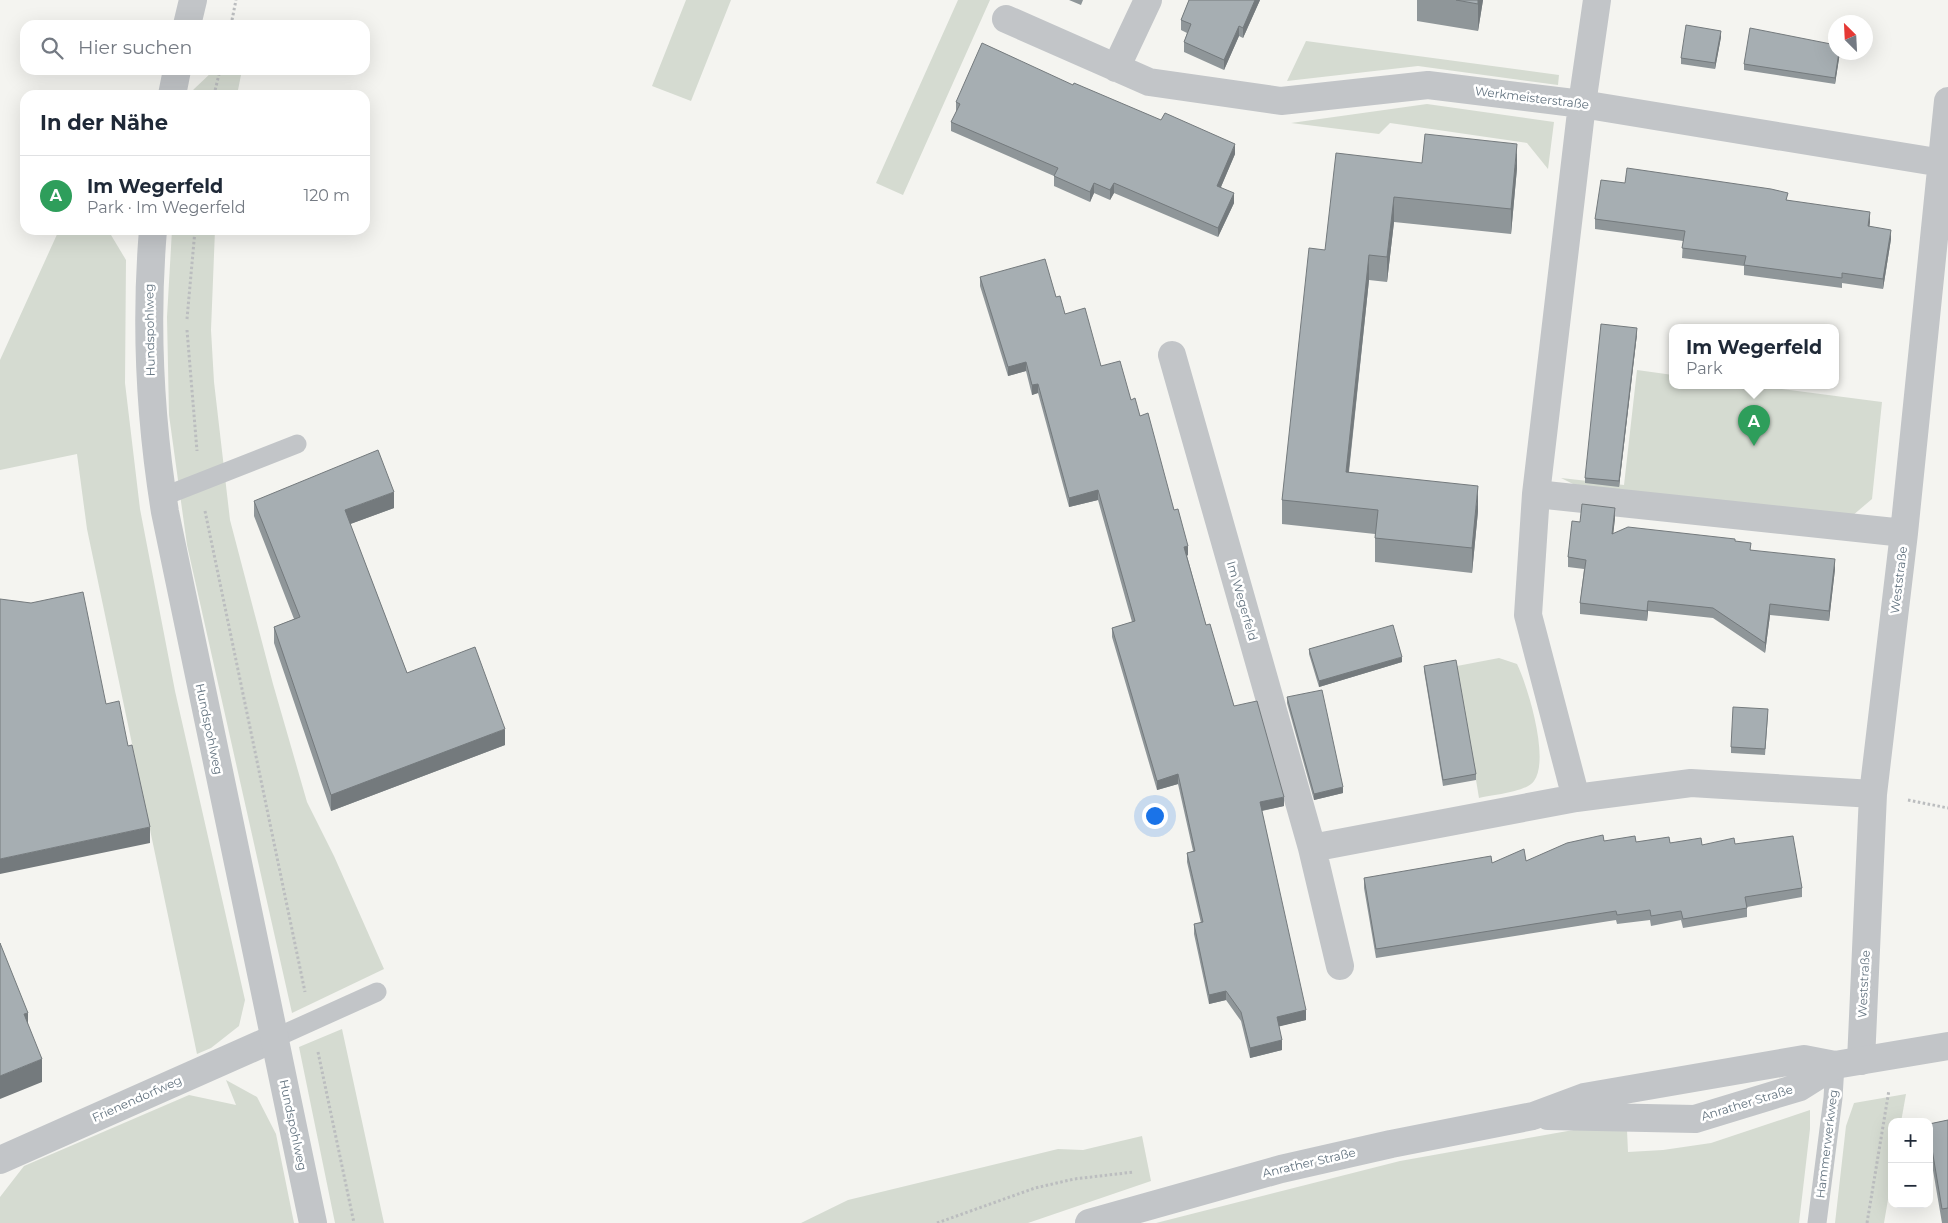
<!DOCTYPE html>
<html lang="de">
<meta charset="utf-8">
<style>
body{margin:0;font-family:Montserrat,sans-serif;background:#f6f6f7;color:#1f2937}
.controls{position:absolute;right:15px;bottom:15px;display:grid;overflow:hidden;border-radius:10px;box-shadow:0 5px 20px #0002}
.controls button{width:45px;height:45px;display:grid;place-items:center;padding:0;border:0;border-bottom:1px solid #e0e1e3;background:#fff;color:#1f2937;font:25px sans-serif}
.compass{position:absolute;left:1828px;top:15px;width:45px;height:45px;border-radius:50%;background:#fff;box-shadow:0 5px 20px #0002;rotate:336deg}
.you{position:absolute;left:1154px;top:815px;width:18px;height:18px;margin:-12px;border:4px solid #fff;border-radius:50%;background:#1a73e8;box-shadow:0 0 0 8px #1a73e833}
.badge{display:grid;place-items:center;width:32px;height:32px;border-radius:50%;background:#7c3aed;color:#fff;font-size:16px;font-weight:700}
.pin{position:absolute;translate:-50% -41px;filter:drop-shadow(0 1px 2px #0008)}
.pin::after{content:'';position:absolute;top:26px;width:18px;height:15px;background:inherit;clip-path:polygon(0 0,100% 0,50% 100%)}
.popup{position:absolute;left:1669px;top:324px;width:170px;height:65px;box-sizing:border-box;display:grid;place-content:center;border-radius:10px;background:#fff;filter:drop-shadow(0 1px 4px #0005);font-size:16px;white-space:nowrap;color:#747a83}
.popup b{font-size:19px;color:#1f2937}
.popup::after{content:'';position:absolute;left:50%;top:100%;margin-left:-10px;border:10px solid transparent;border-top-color:#fff}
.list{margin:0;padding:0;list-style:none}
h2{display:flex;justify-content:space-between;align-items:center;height:65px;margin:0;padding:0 20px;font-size:21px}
h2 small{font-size:16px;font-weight:400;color:#747a83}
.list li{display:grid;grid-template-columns:32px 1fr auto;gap:15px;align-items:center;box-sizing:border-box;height:80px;padding:0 20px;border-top:1px solid #e0e1e3}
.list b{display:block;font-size:19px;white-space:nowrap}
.list p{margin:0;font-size:16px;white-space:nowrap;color:#747a83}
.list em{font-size:16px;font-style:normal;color:#747a83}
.icon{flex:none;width:28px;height:28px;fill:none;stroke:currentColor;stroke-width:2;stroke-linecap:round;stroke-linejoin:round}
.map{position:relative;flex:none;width:1948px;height:1223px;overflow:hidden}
.search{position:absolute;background:#fff;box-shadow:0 5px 20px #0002;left:20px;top:20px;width:350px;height:55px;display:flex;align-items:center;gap:12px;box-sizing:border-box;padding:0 18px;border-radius:15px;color:#747a83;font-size:19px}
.panel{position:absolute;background:#fff;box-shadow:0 5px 20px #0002;left:20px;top:90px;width:350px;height:145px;border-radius:15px}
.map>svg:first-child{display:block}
.green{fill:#d5dbd1}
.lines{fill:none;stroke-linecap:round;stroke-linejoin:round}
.path{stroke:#bbbdbf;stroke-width:3;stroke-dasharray:2.5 2.5;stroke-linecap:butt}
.service{stroke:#c2c5c8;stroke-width:19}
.minor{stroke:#c2c5c8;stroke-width:28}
.tertiary{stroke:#c2c5c8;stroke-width:28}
.wall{fill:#8f9699}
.shaded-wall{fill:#747a7d}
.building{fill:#a6aeb2;stroke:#747a7d}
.labels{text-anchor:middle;stroke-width:5;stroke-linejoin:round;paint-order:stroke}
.street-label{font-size:12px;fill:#647480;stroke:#fff}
</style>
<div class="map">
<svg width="1948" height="1223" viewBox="0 0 1948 1223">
<rect width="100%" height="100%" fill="#f4f4f0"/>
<path class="green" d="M686 0H731L691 101 652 86Z
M958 0H990L903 195 876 183Z
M1306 41 1559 75 1558 85 1418 66 1287 81Z
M214 70H242L237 95H192L193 90Z
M1427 104 1554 122 1548 169 1527 143 1390 123 1379 134 1291 123Z
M59 230H65L68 233 72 230H108L126 260 125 383 140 509 175 691 245 1000 239 1026 211 1048 197 1054 87 529 77 454 0 470V360Z
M172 230H215L211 330 214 382 230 520 273 684 307 802 334 856 384 969 292 1013 187 545 169 415 167 317Z
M1637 370 1673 375V385H1751L1882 402 1872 499 1852 516 1579 487 1561 478 1624 485Z
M1499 658 1517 664C1528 687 1550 759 1534 781 1527 792 1492 795 1479 798L1457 666Z
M342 1029 384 1223H335L299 1047Z
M226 1080 257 1097 276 1134 294 1223H0V1197L24 1166 189 1095 236 1105Z
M1906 1094 1901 1122H1892V1176L1884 1223H1835L1846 1126 1854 1103Z
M1810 1110V1129L1799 1223H1156L1400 1161 1579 1129 1627 1130 1628 1152 1663 1150 1711 1143Z
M1142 1136 1151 1181 1028 1223H801L848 1200 1058 1149 1083 1150Z"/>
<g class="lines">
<path class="path" d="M231 25 236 0
M214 95 220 70
M187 319 195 230
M187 330 197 451
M205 511 305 992
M1908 800 1948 808
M318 1052 354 1223
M937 1223 1035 1188 1074 1179 1134 1172
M1867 1223 1889 1090"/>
<path class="service" d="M162 497 297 444
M275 1038 377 992
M1817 1223 1833 1098 1835 1065"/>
<path class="minor" d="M1597 0 1582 104 1536 494 1528 615 1576 798 1691 783 1873 794
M1006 19 1149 82 1281 101 1428 85 1582 104 1948 164
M1116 68 1148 0
M1172 355 1312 848 1576 798
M1536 494 1904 533
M1312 848 1340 966
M1861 1061 1873 794 1904 533 1948 101
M0 1160 275 1038"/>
<path class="tertiary" d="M187 25 193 0
M172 95 177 70
M153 230C145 325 150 419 165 512L313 1223
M1548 1116 1695 1119 1800 1087 1835 1065
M1089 1223 1281 1169 1391 1144 1533 1116 1584 1097 1804 1059 1835 1065 1948 1046"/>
</g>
<path class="wall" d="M1069 0H1083L1081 5Z
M1189 0H1260L1243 38 1239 36 1224 70 1184 52V42L1187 33 1181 30V20Z
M1417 0H1483L1478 31 1417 21Z
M1721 37 1715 69 1681 64V58Z
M1836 52H1840L1835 84 1744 70V64Z
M1073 85 1235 154 1221 187 1234 203 1218 237 1114 193 1110 200 1094 193 1090 202 1054 186V176L951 131V122L956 112V102Z
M1422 163 1517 168 1511 234 1394 222 1387 282 1369 280 1349 472 1478 511 1472 573 1375 562V534L1282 524V500L1325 250Z
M1625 183 1788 200 1870 222 1869 227 1891 239 1883 289 1842 283V288L1744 275V266L1682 258 1683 241 1595 229V219Z
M980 277 1056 297 1065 314 1101 366 1131 400 1140 416 1174 510 1188 555 1187 556 1206 625 1234 706 1284 806 1262 811 1306 1020 1279 1026 1282 1050 1250 1058 1241 1021 1226 1000 1209 1004 1194 934V924L1201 923 1187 862V853L1193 851 1178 784 1157 790 1112 637V628L1132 622 1098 500 1069 507 1038 393 1032 395 1026 371 1008 376 980 286Z
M1637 334 1619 487 1585 483V478Z
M254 501 394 508 350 524 407 673 505 745 331 811 274 643V627L294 619 254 516Z
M1615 518 1613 534 1735 541 1751 550 1835 569 1829 621 1770 615 1765 653 1713 618 1648 611 1647 621 1580 614V603L1584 569 1568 567V557L1580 522Z
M1309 649 1402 662 1319 687 1309 654Z
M1424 666 1476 774V780L1443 786 1424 671Z
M1287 697 1343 793 1314 800 1287 703Z
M1768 715 1765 755 1731 753V747Z
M1604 841 1670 843 1702 845 1802 888V897L1747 907V917L1683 928 1681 920 1651 926 1650 920 1617 924 1616 920 1376 958 1364 888V878L1492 863 1526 861Z
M1948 1120V1223H1942L1929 1147V1124Z"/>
<path class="shaded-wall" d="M1255 0H1260L1243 38V28Z
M1478 0H1483L1478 31Z
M1239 26V36L1224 70V60Z
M1721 31V37L1715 69V63Z
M1839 52H1840L1835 84V78Z
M1235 144V154L1217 196V186Z
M1517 144V168L1511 234V209Z
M1094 183V193L1090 202V192Z
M1114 183V193L1110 200V190Z
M1234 193V203L1218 237V228Z
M1394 197V222L1387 282V257Z
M1870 212V222L1868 236V226Z
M1891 230V239L1883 289V279Z
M1369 255V280L1346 496V472Z
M1637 328V334L1619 487V481Z
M1026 362V371L1008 376V367Z
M1038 384V393L1032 395V385Z
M1478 486V511L1472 573V548Z
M1098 490V500L1069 507V498Z
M394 492V508L345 526V510Z
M1615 508V518L1612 545V534Z
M1188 546V555L1184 556V547Z
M1835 559V569L1829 621V611Z
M1648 601V611L1647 621V611Z
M1770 604V615L1765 653V643Z
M1402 657V662L1319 687V681Z
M505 729V745L331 811V795Z
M1178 774V784L1157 790V781Z
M1343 787V793L1314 800V794Z
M1284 797V806L1260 811V802Z
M150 827V843L0 874V859Z
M1226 991V1000L1209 1004V995Z
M1306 1010V1020L1277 1027V1017Z
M28 1013V1036L24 1014Z
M1282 1040V1050L1250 1058V1048Z
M42 1059V1082L0 1099V1076Z"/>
<path class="building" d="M1189 0H1255L1243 28 1239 26 1224 60 1184 42 1191 24 1181 20Z
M1456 0H1478V4Z
M1686 25 1721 31 1715 63 1681 58Z
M1750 28 1836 45V52H1839L1835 78 1744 64Z
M982 43 1073 85 1074 83 1161 120 1165 113 1235 144 1217 186 1234 193 1218 228 1114 183 1110 190 1094 183 1090 192 1054 176 1058 168 951 122 960 104 956 102Z
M1425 134 1517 144 1511 209 1394 197 1387 257 1369 255 1346 472 1478 486 1472 548 1375 538 1378 510 1282 500 1309 248 1325 250 1336 153 1422 163Z
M1627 168 1771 189 1788 193 1786 200 1870 212 1868 226 1891 230 1883 279 1842 273V278L1744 265 1746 256 1682 248 1685 231 1595 219 1601 180 1625 183Z
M1045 259 1056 297 1060 296 1065 314 1085 308 1101 366 1120 361 1131 400 1135 398 1140 416 1148 413 1174 510 1178 509 1188 546 1184 547 1206 625 1210 624 1234 706 1257 701 1284 797 1260 802 1306 1010 1277 1017 1282 1040 1250 1048 1241 1012 1226 991 1209 995 1194 924 1203 922 1187 853 1195 851 1178 774 1157 781 1112 628 1135 621 1098 490 1069 498 1038 384 1032 385 1026 362 1008 367 980 277Z
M1601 324 1637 328 1619 481 1585 478Z
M378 450 394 492 345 510 407 673 475 647 505 729 331 795 274 627 300 617 254 501Z
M1582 504 1615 508 1612 534 1628 527 1735 539V541L1751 543 1750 550 1835 559 1829 611 1770 604 1765 643 1713 608 1648 601 1647 611 1580 603 1586 560 1568 557 1572 521 1580 522Z
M83 592 106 704 119 701 128 746 132 745 150 827 0 859V599L31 603Z
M1393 625 1402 657 1319 681 1309 649Z
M1456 660 1476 774 1443 780 1424 666Z
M1322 690 1343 787 1314 794 1287 697Z
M1733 707 1768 709 1765 749 1731 747Z
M1603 835 1604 841 1635 836 1636 842 1669 837 1670 843 1701 838 1702 845 1734 838 1735 844 1793 836 1802 888 1745 897 1747 908 1683 919 1681 911 1651 916 1650 910 1617 915 1616 911 1376 949 1364 878 1491 856 1492 863 1524 849 1526 861 1567 843Z
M0 943 28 1013 24 1014 42 1059 0 1076Z
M1948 1120V1208L1942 1209 1929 1131V1124Z"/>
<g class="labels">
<g class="street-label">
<text transform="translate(1532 98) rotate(7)" y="4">Werkmeisterstraße</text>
<text transform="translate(150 330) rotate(-91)" y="4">Hundspohlweg</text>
<text transform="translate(1899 580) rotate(-83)" y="4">Weststraße</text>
<text transform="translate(1242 601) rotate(74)" y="4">Im Wegerfeld</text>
<text transform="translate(209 729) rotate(78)" y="4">Hundspohlweg</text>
<text transform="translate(1864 984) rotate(-87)" y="4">Weststraße</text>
<text transform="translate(137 1099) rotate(-24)" y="4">Frienendorfweg</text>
<text transform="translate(1747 1103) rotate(-17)" y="4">Anrather Straße</text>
<text transform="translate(293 1125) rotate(78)" y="4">Hundspohlweg</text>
<text transform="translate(1827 1144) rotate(-83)" y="4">Hammerwerkweg</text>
<text transform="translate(1309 1163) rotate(-13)" y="4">Anrather Straße</text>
</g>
</g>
</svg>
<div class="controls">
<button>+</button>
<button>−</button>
</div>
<svg class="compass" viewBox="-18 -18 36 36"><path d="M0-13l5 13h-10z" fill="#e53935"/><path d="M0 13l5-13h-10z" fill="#747a83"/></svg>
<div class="you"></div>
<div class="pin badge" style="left:1754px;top:446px;background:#2e9e5b">A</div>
<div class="popup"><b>Im Wegerfeld</b>Park</div>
<div class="search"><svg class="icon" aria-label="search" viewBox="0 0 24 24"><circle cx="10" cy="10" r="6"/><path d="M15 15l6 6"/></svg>Hier suchen</div>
<section class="panel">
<h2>In der Nähe<small></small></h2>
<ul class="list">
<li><span class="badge" style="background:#2e9e5b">A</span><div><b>Im Wegerfeld</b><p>Park · Im Wegerfeld</p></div><em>120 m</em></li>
</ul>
</section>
</div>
